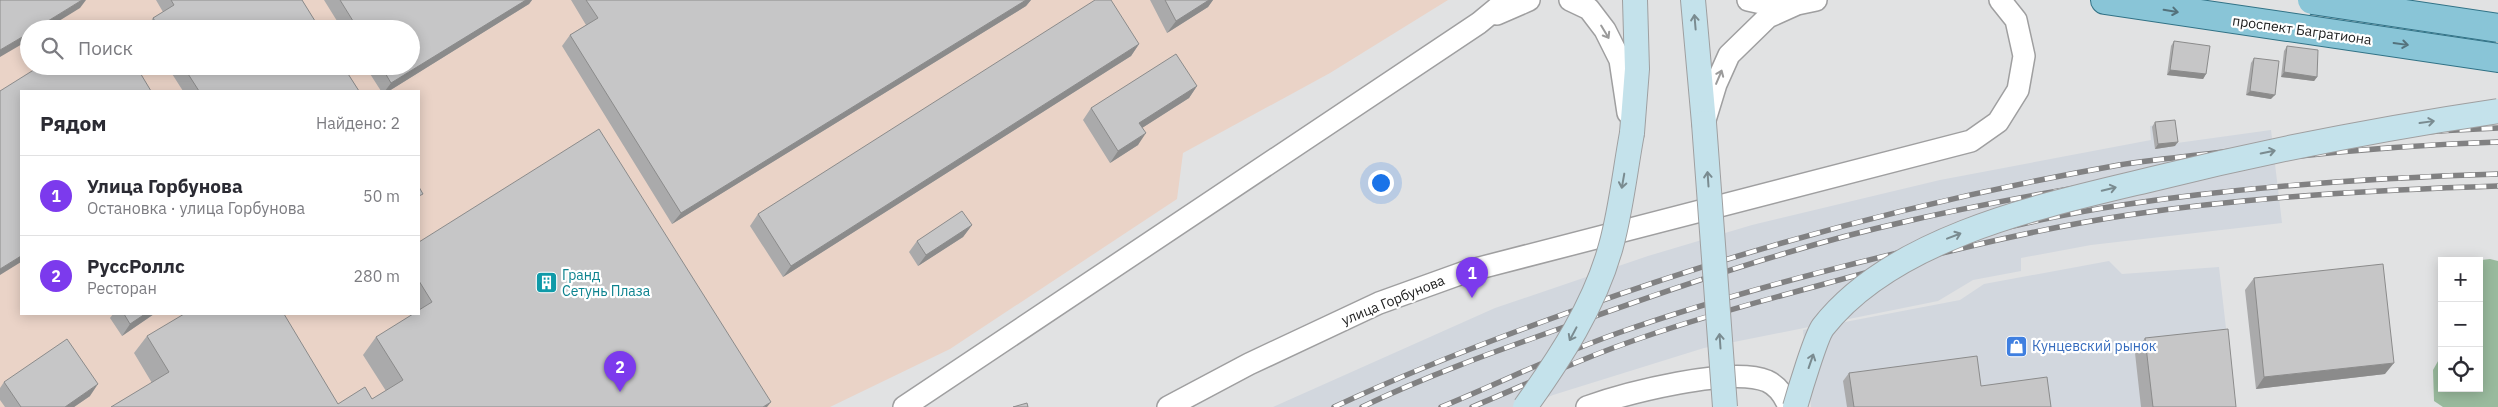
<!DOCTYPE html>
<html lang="ru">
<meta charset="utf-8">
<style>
body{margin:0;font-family:"IBM Plex Sans",sans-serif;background:#f2f2f3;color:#2b2b33}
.controls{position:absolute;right:15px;bottom:15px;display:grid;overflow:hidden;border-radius:0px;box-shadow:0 2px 12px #0003}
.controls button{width:45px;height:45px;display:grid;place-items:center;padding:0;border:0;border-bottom:1px solid #e1e1e2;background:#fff;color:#2b2b33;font:25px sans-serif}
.you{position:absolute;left:1380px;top:182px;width:18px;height:18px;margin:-12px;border:4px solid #fff;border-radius:50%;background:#1a73e8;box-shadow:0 0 0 8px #1a73e833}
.badge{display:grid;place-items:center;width:32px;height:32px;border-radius:50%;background:#7c3aed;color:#fff;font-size:16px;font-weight:700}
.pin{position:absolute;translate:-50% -41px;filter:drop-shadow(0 1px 2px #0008)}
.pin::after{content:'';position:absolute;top:26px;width:18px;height:15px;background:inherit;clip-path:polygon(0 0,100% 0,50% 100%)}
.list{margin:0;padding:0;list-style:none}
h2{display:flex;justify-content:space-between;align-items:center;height:65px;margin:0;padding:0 20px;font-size:21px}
h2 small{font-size:16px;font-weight:400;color:#7c7c81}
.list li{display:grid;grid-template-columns:32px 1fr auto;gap:15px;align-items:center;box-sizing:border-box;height:80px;padding:0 20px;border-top:1px solid #e1e1e2}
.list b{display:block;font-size:19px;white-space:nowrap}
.list p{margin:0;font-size:16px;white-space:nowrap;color:#7c7c81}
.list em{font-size:16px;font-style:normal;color:#7c7c81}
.icon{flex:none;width:28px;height:28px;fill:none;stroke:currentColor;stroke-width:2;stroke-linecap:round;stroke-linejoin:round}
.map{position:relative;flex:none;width:2498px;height:407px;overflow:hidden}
.search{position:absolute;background:#fff;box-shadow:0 2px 12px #0003;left:20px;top:20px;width:400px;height:55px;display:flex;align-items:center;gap:12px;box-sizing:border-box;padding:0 18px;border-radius:28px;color:#7c7c81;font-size:19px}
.panel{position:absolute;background:#fff;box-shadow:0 2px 12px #0003;left:20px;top:90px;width:400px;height:225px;border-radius:0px}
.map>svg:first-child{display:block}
.built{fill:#d2d7de}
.industrial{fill:#ead3c7;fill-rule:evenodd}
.forest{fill:#99ba9d}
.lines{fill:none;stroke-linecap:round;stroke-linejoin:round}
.tertiary-casing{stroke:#9f9fa0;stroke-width:24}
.secondary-casing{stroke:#9f9fa0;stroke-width:26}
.primary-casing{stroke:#317286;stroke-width:30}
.tertiary{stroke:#fff;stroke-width:21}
.secondary{stroke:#c4e2eb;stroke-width:24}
.primary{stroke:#89c5d7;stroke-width:28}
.rail-casing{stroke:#818182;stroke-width:5.5}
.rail{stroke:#fff;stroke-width:4;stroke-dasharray:11;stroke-linecap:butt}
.secondary-bridge-casing{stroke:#9f9fa0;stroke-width:26;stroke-linecap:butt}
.primary-bridge-casing{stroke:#317286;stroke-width:30;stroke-linecap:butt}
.secondary-bridge{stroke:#c4e2eb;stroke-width:24}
.primary-bridge{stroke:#89c5d7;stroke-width:28}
.wall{fill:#aaaaab}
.shaded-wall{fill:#8b8b8b}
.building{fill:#c6c6c7;stroke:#8b8b8b}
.oneway{stroke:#54727c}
.oneway2{stroke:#7a8b90}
.oneway3{stroke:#9b9b9b}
.labels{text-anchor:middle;stroke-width:4.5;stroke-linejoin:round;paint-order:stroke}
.street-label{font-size:14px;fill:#202020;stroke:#fff}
.culture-label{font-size:14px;fill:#0d838f;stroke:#fff;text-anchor:start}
.shop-label{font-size:14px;fill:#366cbe;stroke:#fff;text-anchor:start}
</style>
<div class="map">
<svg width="2498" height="407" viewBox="0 0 2498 407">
<rect width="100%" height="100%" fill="#e1e2e3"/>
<path class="built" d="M2173 123 2177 143 2271 130 2282 223 2091 245 2021 258V271L1973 280 1938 301 1704 348 1553 395 1525 407H1273L1495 308 1648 256 1752 225 1940 180 2151 140 2150 126Z
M2109 261 2122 274 2219 267 2235 407H1811L1803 330 1960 300 1984 284Z"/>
<path class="industrial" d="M0 0H1448L1330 73 1183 153 1177 199 950 349 830 407H0ZM29 29H411V66H29ZM21 91H419V314H21Z"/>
<path class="forest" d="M2490 259 2498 261V407H2443L2434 401 2433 370 2442 354V388H2479V261H2473Z"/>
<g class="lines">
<defs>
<path id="tertiary" d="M1570 0 1589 9 1605 30 1620 60 1628 113
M1748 0 1766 4H1792
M1497 14 1529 0
M1705 120 1716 84 1729 55 1768 17 1797 4 1816 0
M904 407 1479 23 1507 0
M1168 407 1249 364 1379 303 1468 271 1971 141 1998 122 2018 90 2024 56 2016 20 2000 0
M1587 407C1626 393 1731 366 1767 381 1778 386 1785 397 1789 407"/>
<path id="secondary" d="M1693 0 1704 123
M1632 133 1637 69 1635 0"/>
<path id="primary" d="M2105 0 2498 58"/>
</defs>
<use href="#tertiary" class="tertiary-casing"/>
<use href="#secondary" class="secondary-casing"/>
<use href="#primary" class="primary-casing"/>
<use href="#tertiary" class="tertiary"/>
<use href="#secondary" class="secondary"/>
<use href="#primary" class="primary"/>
<defs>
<path id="rail" d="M2400 0 2498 29
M1334 407C1413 370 1494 339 1575 310 1752 246 1934 198 2119 165 2150 160 2183 157 2215 153 2309 141 2403 132 2498 128
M1362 407C1434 372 1511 346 1587 319 1652 296 1717 273 1783 254 1867 228 1955 210 2041 194 2192 166 2345 147 2498 142
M1441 407C1500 383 1558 354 1618 333 1723 296 1832 268 1940 243 2000 229 2061 214 2122 205 2247 186 2372 178 2498 174
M1472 407C1523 386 1573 362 1624 344 1687 321 1753 303 1817 286 1919 258 2023 231 2128 215 2250 197 2374 190 2498 186"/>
</defs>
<use href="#rail" class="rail-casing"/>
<use href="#rail" class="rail"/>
<defs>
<path id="secondary-bridge" d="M1704 123 1725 407
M1525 407C1560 358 1595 305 1611 246 1621 210 1625 171 1632 133
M1795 407C1799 393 1816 336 1823 327 1895 235 2049 204 2157 178 2270 150 2383 128 2498 111"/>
<path id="primary-bridge" d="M2312 0 2498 28"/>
</defs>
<use href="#secondary-bridge" class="secondary-bridge-casing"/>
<use href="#primary-bridge" class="primary-bridge-casing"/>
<use href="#secondary-bridge" class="secondary-bridge"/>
<use href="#primary-bridge" class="primary-bridge"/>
</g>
<path class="wall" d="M156 0H302L320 29H146L153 18 163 12Z
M324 0H532L529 4 389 91H381L365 66H411V29H342Z
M571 0H1031L1026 6 672 224 562 46 570 35 586 25Z
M1150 0H1213L1208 7 1167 33Z
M2174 41 2206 74 2203 79 2167 75 2171 46Z
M1139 44 1131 56 783 277 750 226 758 214Z
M2287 46 2317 77 2314 81 2281 77 2284 51Z
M2254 58 2271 99 2246 95 2251 63Z
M167 66H343L359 91H183Z
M1197 86 1189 98 1142 128 1138 145 1110 163 1083 120 1091 108Z
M2155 122 2175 146 2155 149 2152 127Z
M972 225 963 237 918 266 909 252 917 241Z
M419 242 771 402 111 407 152 383 134 353 147 336 338 404 372 399 386 391 363 355 376 337 419 314Z
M2254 278 2385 374 2256 389 2245 290Z
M113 314H154L122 336 110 318Z
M2145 338 2236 407H2141L2135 353Z
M1849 373 1981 386 2051 407H1847L1843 381Z
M4 382 90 396 74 407H5L0 400V388Z"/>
<path class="shaded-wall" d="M82 0H86L80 8 46 29H35Z
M526 0H532L529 4 389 91H385L391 83Z
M1026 0H1031L1026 6 672 224 681 213Z
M1209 0H1213L1208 7 1167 33 1176 21Z
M29 33V40L0 57V50Z
M1139 44 1131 56 783 277 791 266Z
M2170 70 2206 74 2203 79 2167 75Z
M2284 72 2317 77 2314 81 2281 77Z
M1197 86 1189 98 1131 135 1139 123Z
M2250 91 2275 95 2271 99 2246 95Z
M1146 133 1138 145 1110 163 1118 151Z
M2178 142 2175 146 2155 149 2158 144Z
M972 225 963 237 918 266 926 255Z
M21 256V262L0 275V269Z
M145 314H154L122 336 130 324Z
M2394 363 2385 374 2256 389 2264 377Z
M98 384 90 396 74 407H65Z
M771 402 767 407H763Z"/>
<path class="building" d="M0 0H82L35 29H29V33L0 50Z
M171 0H302L320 29H160L153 18 174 5Z
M340 0H526L391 83 381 66H411V29H358Z
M586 0H1026L681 213 570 35 598 18Z
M1095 0H1111L1139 44 791 266 758 214Z
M1165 0H1209L1176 21Z
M110 23 113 29H101Z
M2174 41 2210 46 2206 74 2170 70Z
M2287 46 2318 50 2317 77 2284 72Z
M1176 54 1197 86 1139 123 1146 133 1118 151 1091 108Z
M2254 58 2279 61 2275 95 2250 91Z
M40 66H136L151 91H21V256L0 269V91Z
M183 66H343L359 91H199Z
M2175 120 2178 142 2158 144 2155 122Z
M599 129 771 402 763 407H111L169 372 147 336 184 314H284L338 404 365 387 372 399 403 380 376 337 413 314H419V310L432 302 419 281V242Z
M419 187 423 194 419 196Z
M962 211 972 225 926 255 917 241Z
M2383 264 2394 363 2264 377 2254 278Z
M124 314H145L130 324Z
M2228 329 2236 407H2153L2145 338Z
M67 339 98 384 65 407H21L4 382Z
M1977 356 1981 386 2047 377 2051 407H1854L1849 373Z
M1027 403 1028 407H1013Z"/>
<defs><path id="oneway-shaft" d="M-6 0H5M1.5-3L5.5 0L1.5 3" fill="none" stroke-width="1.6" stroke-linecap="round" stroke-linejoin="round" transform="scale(1.25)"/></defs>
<g class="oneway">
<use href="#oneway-shaft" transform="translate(2171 11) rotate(9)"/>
<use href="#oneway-shaft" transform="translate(2401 44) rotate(8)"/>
</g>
<g class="oneway2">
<use href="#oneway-shaft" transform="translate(1695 22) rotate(-95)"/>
<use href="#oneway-shaft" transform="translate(2427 122) rotate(-8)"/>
<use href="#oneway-shaft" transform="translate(2268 152) rotate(-12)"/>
<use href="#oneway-shaft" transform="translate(1708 179) rotate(-94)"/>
<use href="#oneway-shaft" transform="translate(1623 181) rotate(100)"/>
<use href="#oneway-shaft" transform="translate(2109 189) rotate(-14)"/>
<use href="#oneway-shaft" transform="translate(1954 236) rotate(-21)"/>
<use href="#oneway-shaft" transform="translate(1573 334) rotate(118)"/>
<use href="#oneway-shaft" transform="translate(1720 341) rotate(-94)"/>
<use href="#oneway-shaft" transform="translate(1811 361) rotate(-71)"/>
</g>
<g class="oneway3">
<use href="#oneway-shaft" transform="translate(1605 32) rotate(59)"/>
<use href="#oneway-shaft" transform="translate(1719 77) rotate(-67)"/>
</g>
<defs>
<symbol id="building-square" viewBox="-11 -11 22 22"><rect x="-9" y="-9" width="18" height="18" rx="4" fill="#0f9aa8" stroke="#fff"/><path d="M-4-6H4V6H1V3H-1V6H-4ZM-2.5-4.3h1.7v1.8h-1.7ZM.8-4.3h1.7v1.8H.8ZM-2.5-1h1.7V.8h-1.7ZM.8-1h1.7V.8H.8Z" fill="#fff"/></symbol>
<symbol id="shop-square" viewBox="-11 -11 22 22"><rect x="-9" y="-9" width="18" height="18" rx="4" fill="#3f7fe0" stroke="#fff"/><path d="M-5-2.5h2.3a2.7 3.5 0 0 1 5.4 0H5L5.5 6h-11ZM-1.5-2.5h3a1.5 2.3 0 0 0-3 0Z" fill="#fff"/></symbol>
</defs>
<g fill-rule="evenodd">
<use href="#building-square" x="534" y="270" width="25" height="25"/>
<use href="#shop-square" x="2004" y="334" width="25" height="25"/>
</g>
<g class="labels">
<g class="street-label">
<text transform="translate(2302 30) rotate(8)" y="5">проспект Багратиона</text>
<text transform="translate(1393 300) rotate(-22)" y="5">улица Горбунова</text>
</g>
<g class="culture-label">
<text x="562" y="280">Гранд<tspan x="562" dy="16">Сетунь Плаза</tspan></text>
</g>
<g class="shop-label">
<text x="2032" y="351">Кунцевский рынок</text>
</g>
</g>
</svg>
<div class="controls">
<button>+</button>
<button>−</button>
<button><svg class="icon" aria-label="locate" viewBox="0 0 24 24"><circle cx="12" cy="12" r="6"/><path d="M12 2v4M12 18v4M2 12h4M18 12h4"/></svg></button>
</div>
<div class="you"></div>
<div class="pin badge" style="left:1472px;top:298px">1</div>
<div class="pin badge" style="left:620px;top:392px">2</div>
<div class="search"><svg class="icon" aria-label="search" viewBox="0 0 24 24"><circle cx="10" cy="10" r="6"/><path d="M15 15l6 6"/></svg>Поиск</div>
<section class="panel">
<h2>Рядом<small>Найдено: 2</small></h2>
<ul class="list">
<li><span class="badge">1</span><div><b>Улица Горбунова</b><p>Остановка · улица Горбунова</p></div><em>50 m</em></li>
<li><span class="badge">2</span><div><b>РуссРоллс</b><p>Ресторан</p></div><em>280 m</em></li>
</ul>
</section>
</div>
